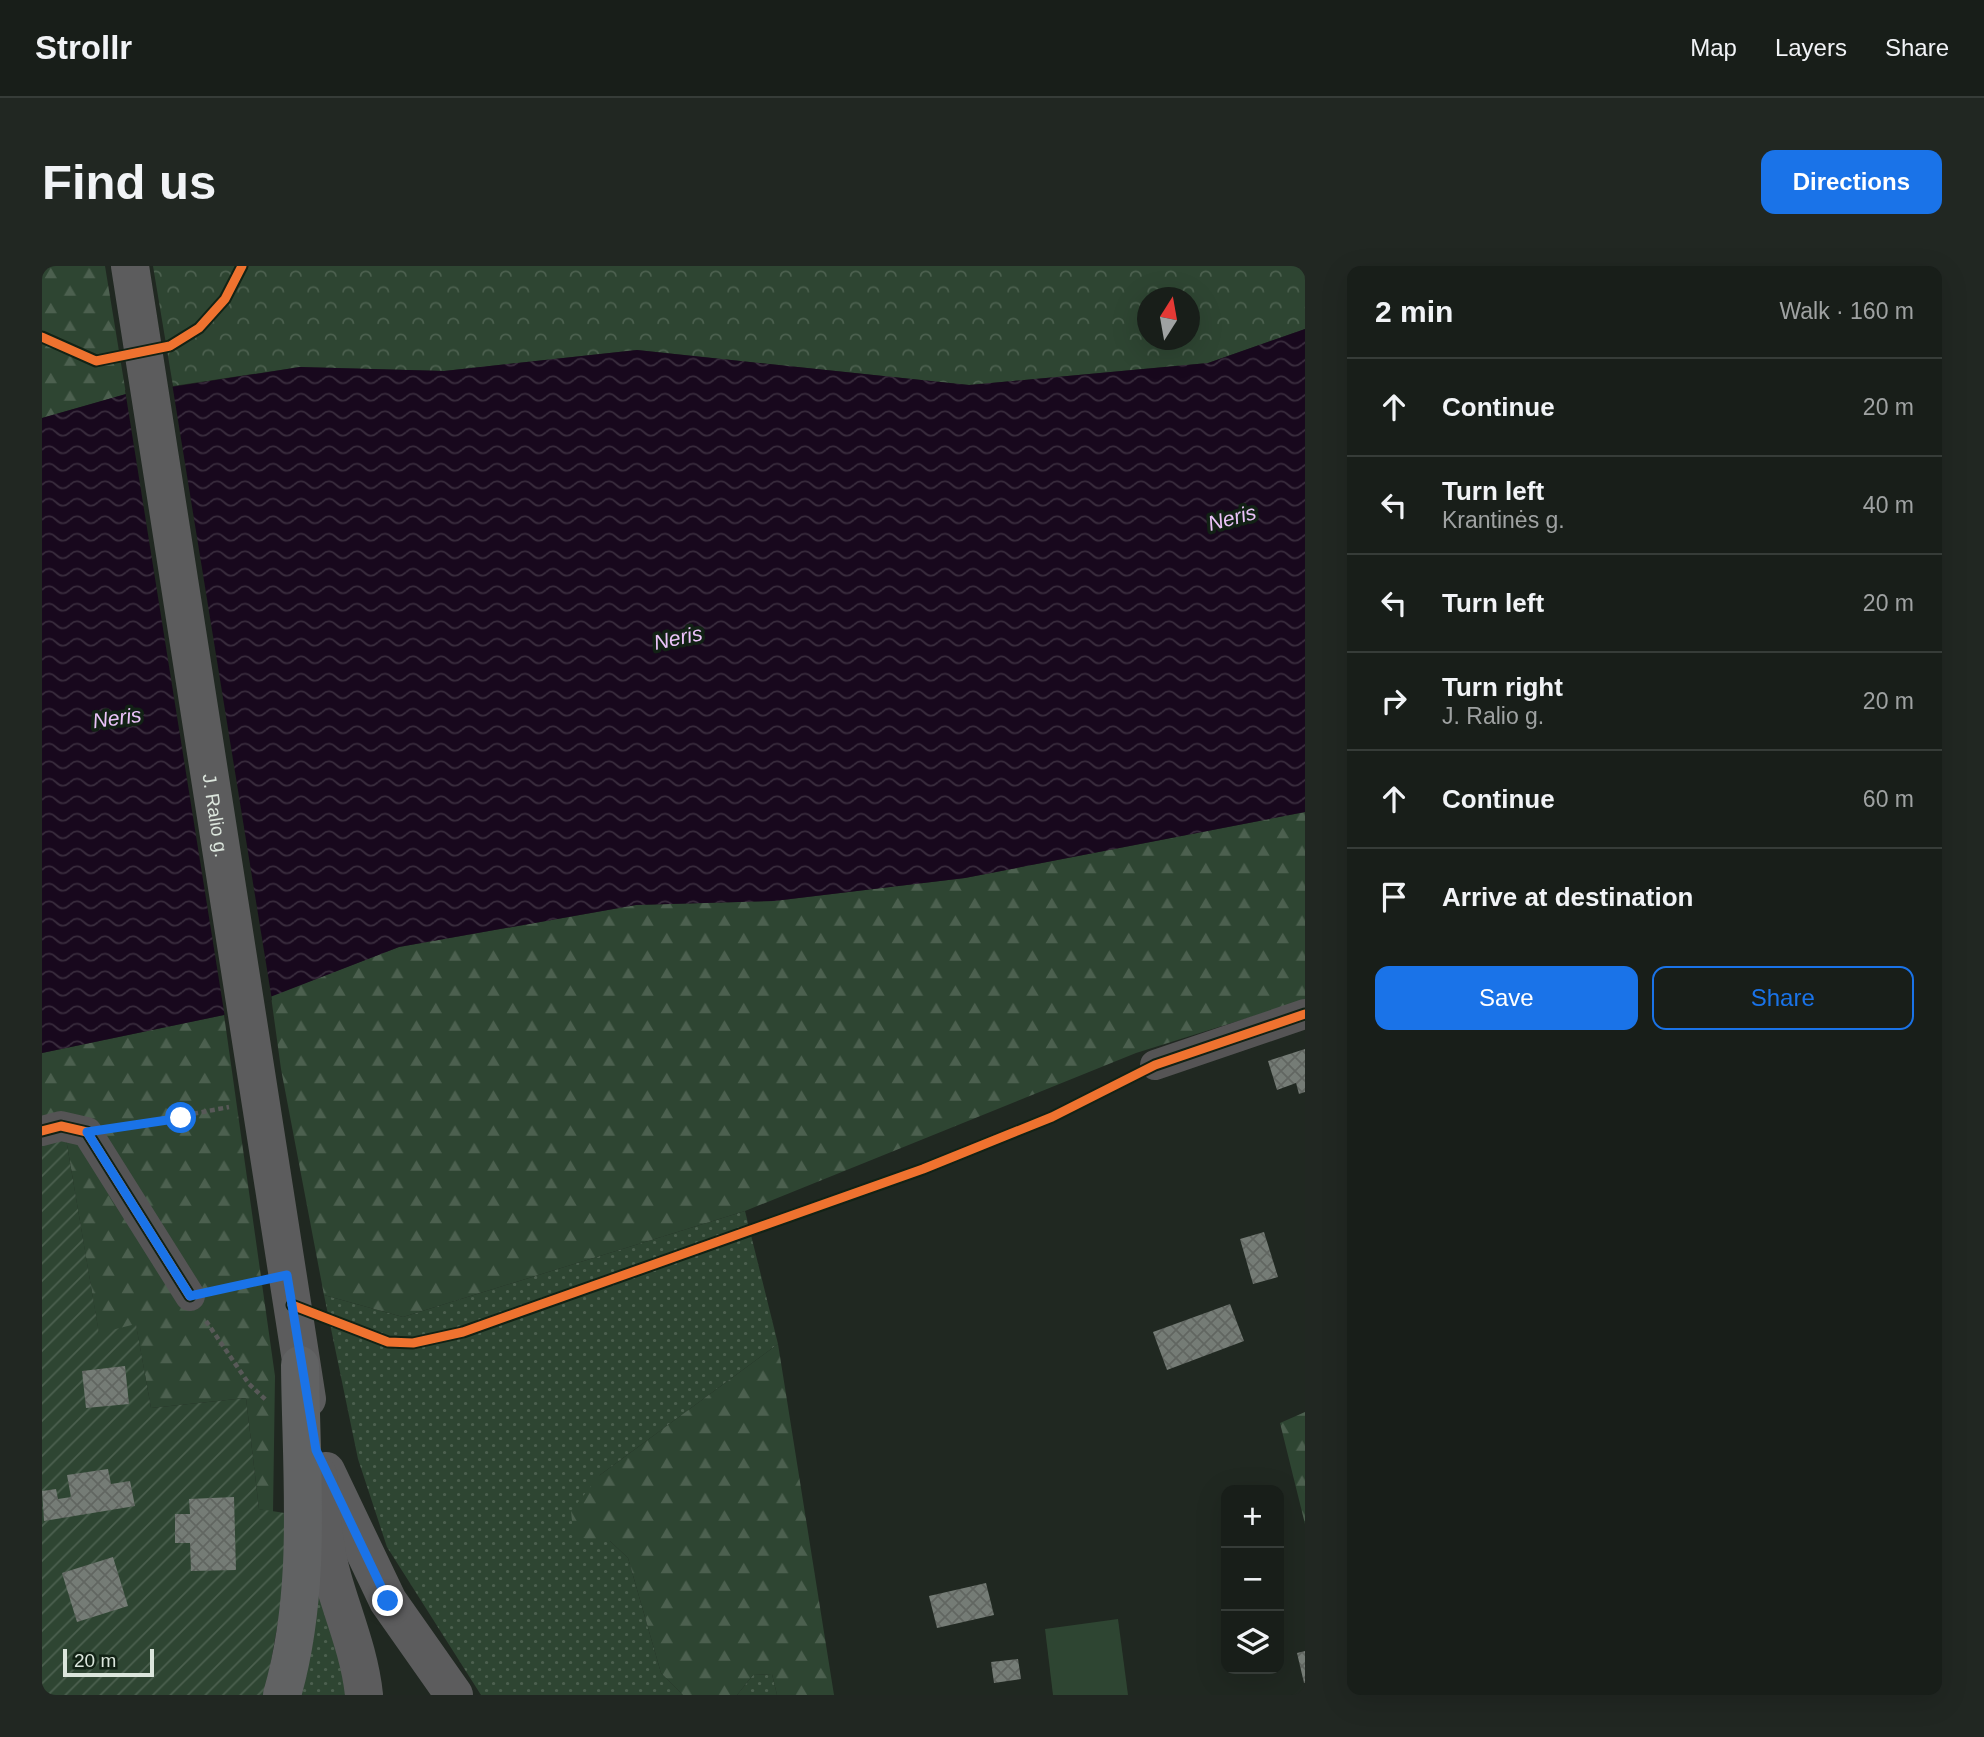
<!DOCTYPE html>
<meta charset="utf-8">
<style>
body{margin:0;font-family:Arial,sans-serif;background:#212722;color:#f1f3f6}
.controls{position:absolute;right:21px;bottom:21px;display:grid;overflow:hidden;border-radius:14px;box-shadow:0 7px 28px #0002}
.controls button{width:63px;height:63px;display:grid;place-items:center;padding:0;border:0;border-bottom:2px solid #363c38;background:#181e19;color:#f1f3f6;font:35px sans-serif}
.compass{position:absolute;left:1095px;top:21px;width:63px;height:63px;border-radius:50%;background:#181e19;box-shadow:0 7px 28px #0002;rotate:11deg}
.scale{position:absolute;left:21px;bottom:18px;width:91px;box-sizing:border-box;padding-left:7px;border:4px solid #dbe5dc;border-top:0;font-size:19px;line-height:24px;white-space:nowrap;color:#dbe5dc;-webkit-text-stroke:5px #122215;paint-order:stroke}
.stop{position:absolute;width:21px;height:21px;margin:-16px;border:5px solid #1a73e8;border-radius:50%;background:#fff}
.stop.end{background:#1a73e8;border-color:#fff;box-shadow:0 2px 7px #0008}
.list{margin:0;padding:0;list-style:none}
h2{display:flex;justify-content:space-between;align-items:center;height:91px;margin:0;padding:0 28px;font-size:30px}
h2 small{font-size:23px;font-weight:400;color:#9fa2a2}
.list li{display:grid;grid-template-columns:46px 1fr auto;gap:21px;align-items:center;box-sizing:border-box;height:98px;padding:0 28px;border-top:2px solid #363c38}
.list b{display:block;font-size:26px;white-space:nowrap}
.list p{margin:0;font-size:23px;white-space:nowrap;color:#9fa2a2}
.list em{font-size:23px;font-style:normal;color:#9fa2a2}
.actions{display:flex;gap:14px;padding:21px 28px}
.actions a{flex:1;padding:16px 0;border:2px solid #1a73e8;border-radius:14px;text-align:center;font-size:24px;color:#1a73e8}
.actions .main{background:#1a73e8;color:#fff}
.icon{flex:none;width:38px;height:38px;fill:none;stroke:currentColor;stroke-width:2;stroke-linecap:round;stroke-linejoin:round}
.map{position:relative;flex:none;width:1263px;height:1429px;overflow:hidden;border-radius:14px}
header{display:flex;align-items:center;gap:42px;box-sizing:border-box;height:98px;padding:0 35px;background:#181e19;border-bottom:2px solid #363c38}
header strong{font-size:33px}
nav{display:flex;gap:38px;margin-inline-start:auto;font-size:24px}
.intro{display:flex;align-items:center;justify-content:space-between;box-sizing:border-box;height:168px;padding:0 42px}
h1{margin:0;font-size:49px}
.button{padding:18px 32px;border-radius:14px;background:#1a73e8;color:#fff;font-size:24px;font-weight:700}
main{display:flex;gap:42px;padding:0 42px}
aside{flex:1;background:#181e19;border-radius:14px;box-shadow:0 7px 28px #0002}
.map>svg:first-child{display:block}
.grass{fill:url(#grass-dots)}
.forest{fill:url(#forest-firs)}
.park{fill:url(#park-crowns);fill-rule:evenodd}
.garden{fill:url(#garden-furrows)}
.pitch{fill:#2e4532}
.water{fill:url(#water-waves)}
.pier{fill:#202821}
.building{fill:url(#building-cross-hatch)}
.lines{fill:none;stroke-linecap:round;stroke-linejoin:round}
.path{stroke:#585958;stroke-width:4.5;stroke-dasharray:5 3.5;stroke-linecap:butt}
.street{stroke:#555455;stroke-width:30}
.primary{stroke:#5c5c5d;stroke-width:38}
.highway{stroke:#616263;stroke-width:38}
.cycleway-casing{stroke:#122215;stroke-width:13}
.cycleway{stroke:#ef722f;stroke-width:9}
.route{stroke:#1a73e8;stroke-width:9}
.labels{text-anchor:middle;stroke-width:7;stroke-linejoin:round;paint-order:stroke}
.street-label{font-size:19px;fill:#dbe5dc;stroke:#122215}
.water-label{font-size:21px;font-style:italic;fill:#ebc3f9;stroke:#122215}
</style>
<header>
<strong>Strollr</strong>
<nav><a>Map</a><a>Layers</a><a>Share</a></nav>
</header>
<div class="intro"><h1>Find us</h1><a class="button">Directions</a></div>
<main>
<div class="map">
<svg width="1263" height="1429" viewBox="0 0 1263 1429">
<defs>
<pattern id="grass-dots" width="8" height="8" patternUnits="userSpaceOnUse" patternTransform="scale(1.75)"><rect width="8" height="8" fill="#2e4532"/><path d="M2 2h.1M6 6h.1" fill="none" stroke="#4c604f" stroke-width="1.8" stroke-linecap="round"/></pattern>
<pattern id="forest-firs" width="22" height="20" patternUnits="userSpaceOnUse" patternTransform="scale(1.75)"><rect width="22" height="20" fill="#2e4532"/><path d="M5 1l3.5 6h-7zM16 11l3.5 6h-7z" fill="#4c604f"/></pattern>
<pattern id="park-crowns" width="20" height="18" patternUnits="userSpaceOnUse" patternTransform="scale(1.75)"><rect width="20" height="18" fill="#2e4532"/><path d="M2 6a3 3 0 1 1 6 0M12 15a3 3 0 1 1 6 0" fill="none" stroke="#4c604f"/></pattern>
<pattern id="garden-furrows" width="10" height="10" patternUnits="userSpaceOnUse" patternTransform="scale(1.75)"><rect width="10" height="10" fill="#2e4532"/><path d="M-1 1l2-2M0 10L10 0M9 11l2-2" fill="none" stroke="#4c604f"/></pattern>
<pattern id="water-waves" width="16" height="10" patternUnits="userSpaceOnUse" patternTransform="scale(1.75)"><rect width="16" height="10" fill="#18081d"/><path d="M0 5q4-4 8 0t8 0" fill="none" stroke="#392c3d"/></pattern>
<pattern id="building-cross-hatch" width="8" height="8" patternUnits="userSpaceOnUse" patternTransform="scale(1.75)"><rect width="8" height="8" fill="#757c76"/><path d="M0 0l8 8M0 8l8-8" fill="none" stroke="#616661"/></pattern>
</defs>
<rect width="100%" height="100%" fill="#202821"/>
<path class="grass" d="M703 945 736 1078 558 1209 546 1275H568L586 1292 619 1407 641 1429H439L345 1281 316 1193 282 1029 361 1051Z
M273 1318 315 1429H255Z
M730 1408 735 1429H695L711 1409Z"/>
<path class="forest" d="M0 0H63L84 128 0 152Z
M1263 546V734L1094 787 703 945 361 1051 282 1029 239 803 229 730 357 681 594 639 732 635 923 612Z
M182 749 233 1110 231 1246 217 1243 204 1132 109 1142 94 1059 57 1068 20 849 0 853V787Z
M736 1078 792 1429H735L730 1408 711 1409 695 1429H641L619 1407 586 1292 568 1275H546L531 1264 529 1245 558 1209Z
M1263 1146V1258L1238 1157Z"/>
<path class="park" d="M111 0H1263V63L1166 97 927 119 595 84 402 105 258 101 131 120ZM1106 32H1148V74H1106Z"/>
<path class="garden" d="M20 849 57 1067 94 1058 109 1142 204 1132 217 1243 249 1248 247 1294 223 1429H0V853Z"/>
<path class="pitch" d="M1076 1353 1086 1429H1011L1003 1363Z"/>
<path class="water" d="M1263 63V546L923 612 732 635 594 639 357 681 182 749 0 787V152L84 128 258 101 402 105 595 84 927 119 1166 97Z"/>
<path class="pier" d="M130 117 230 734 183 752 83 124Z"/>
<path class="building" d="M1263 783V826L1257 828 1254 817 1235 824 1226 795Z
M1222 966 1236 1011 1211 1018 1198 973Z
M1188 1038 1202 1075 1125 1104 1111 1066Z
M83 1100 87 1138 44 1142 40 1105Z
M66 1203 69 1218 88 1215 93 1240 2 1255 0 1225 14 1223 16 1233 29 1231 25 1209Z
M192 1231 194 1304 149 1305 148 1277H133V1248H148L147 1233Z
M71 1291 86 1340 35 1356 20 1307Z
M944 1317 952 1349 895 1362 887 1330Z
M1263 1385V1417H1262L1255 1387Z
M976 1393 979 1413 952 1417 949 1396Z"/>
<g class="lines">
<path class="path" d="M76 862 187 841
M176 1024 212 1017
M164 1055 207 1118 224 1134"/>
<path class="street" d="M1113 799 1263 748
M0 865 19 860 45 866 148 1030"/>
<g class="primary">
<path id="s1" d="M88 0 265 1133"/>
<path d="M284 1205 346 1335 412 1429"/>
<path d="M276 1209C279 1244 281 1279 291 1313 302 1351 318 1389 322 1429"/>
</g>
<path class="highway" d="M240 1429C271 1322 259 1209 258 1099"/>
<defs>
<path id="cycleway" d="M0 71 54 95 128 80 157 62 183 33 200 0
M0 865 19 860 45 866 148 1030
M250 1039 346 1076 371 1077 421 1066 881 903 1010 851 1113 799 1263 748"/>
</defs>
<use href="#cycleway" class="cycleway-casing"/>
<use href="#cycleway" class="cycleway"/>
</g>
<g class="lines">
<path class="route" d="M139 852 45 866 148 1030 245 1009 274 1184 346 1335"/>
</g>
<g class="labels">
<g class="street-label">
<text dy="7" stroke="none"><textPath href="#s1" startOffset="556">J. Ralio g.</textPath></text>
</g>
<g class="water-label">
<text transform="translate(1190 252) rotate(-15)" y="7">Neris</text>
<text transform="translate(636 372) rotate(-12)" y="7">Neris</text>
<text transform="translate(75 452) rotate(-8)" y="7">Neris</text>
</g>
</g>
</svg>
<div class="controls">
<button>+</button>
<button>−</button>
<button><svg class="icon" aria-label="layers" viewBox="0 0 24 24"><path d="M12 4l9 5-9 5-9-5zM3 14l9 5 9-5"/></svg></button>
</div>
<svg class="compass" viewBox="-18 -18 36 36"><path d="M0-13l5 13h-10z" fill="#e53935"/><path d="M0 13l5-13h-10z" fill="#9fa2a2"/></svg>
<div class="scale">20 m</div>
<div class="stop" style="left:139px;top:852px"></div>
<div class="stop end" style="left:346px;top:1335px"></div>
</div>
<aside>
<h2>2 min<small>Walk · 160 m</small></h2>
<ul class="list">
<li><svg class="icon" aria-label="ahead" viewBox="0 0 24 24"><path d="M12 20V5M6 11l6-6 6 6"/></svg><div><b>Continue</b></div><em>20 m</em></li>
<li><svg class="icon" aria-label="left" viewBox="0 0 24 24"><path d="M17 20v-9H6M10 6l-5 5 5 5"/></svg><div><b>Turn left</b><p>Krantinės g.</p></div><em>40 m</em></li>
<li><svg class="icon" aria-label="left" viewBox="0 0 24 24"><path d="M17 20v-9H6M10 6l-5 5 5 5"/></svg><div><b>Turn left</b></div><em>20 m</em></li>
<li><svg class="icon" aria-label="right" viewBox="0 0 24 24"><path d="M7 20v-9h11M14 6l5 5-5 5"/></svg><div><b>Turn right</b><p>J. Ralio g.</p></div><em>20 m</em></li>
<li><svg class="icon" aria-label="ahead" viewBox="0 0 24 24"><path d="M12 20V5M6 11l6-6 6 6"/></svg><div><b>Continue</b></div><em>60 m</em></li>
<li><svg class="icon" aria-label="arrive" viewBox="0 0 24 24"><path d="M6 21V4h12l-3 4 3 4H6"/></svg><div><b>Arrive at destination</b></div></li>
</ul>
<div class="actions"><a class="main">Save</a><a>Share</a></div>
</aside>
</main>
